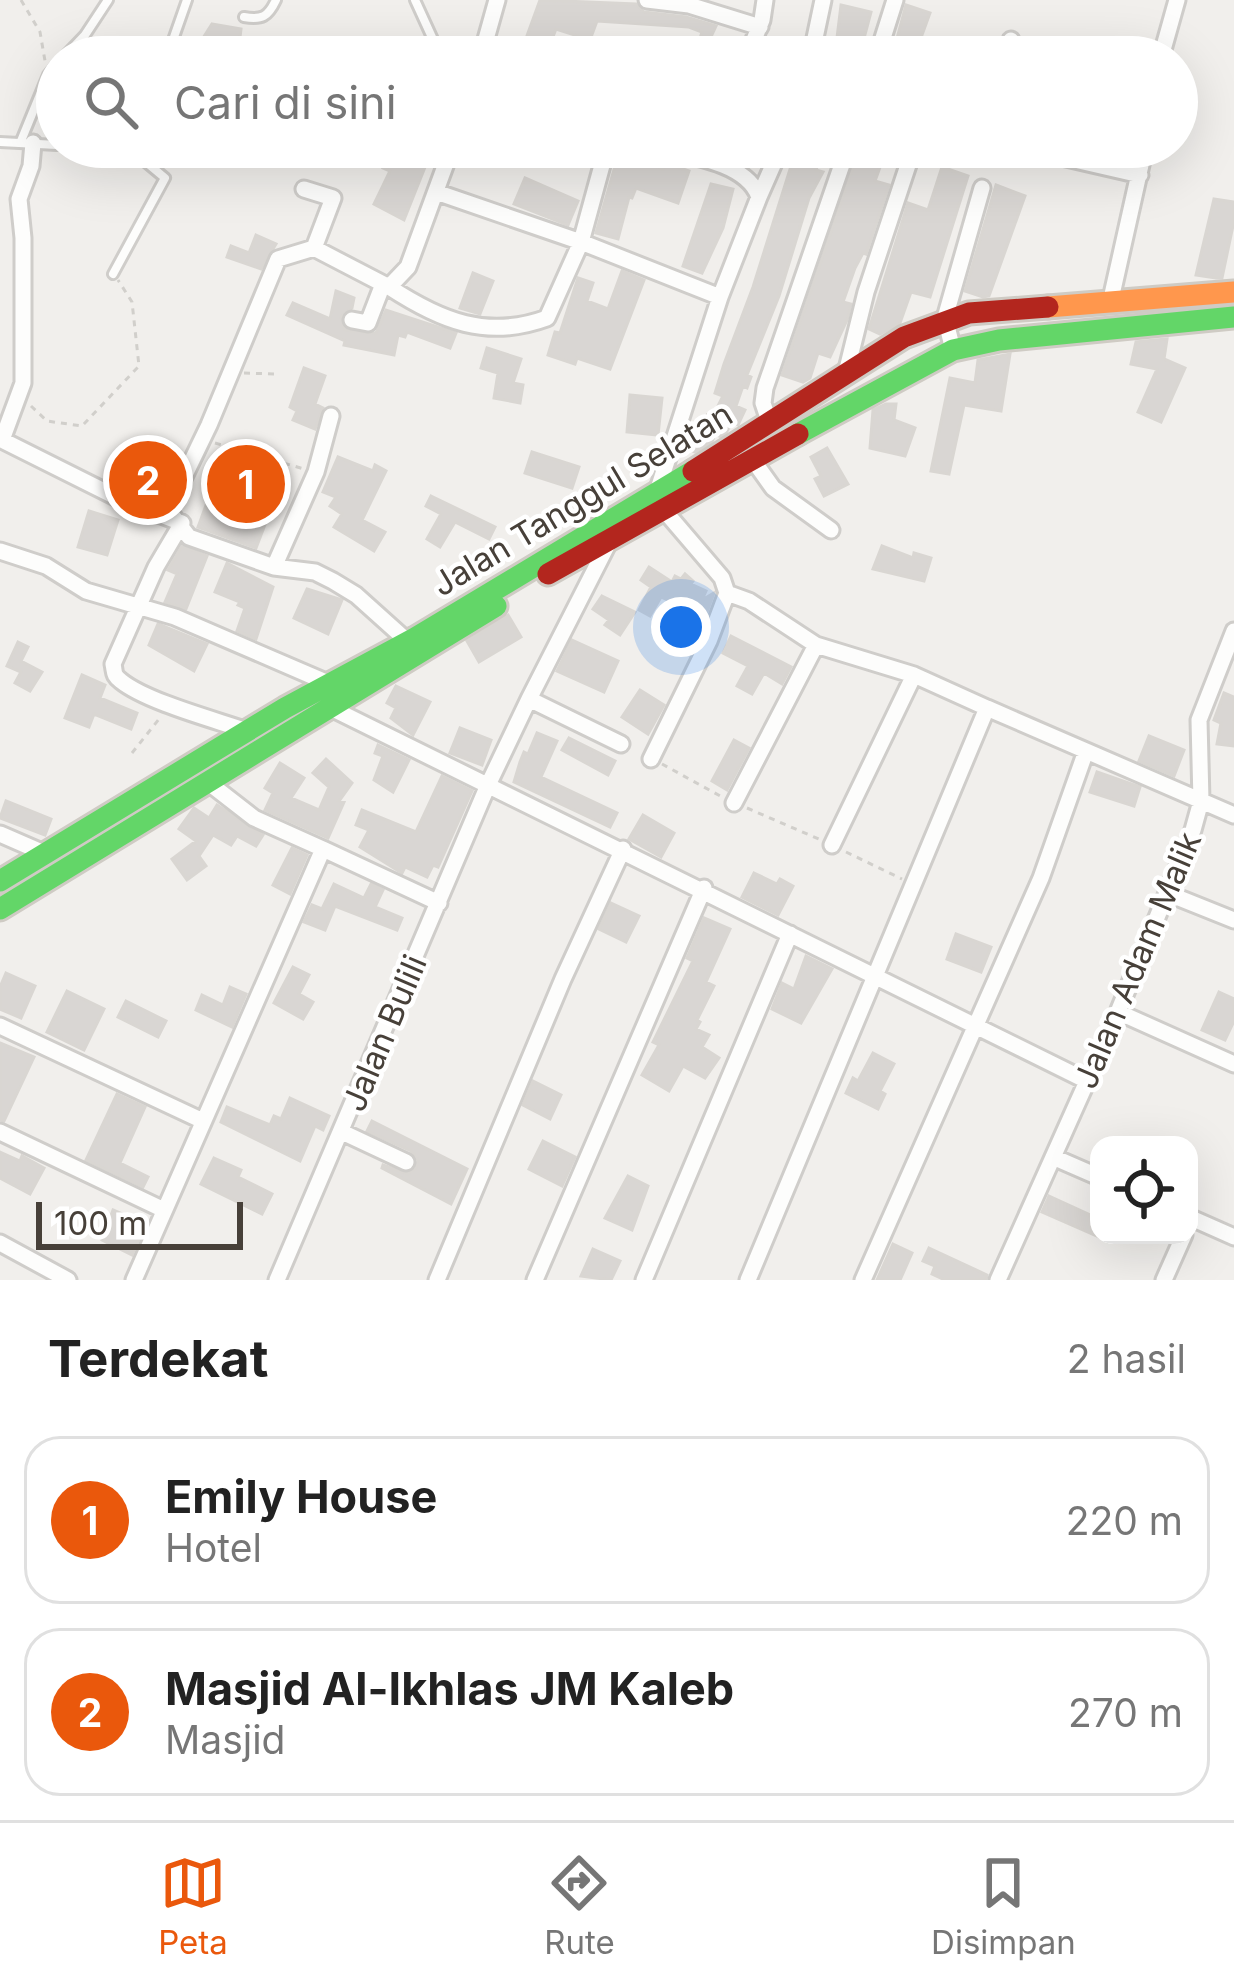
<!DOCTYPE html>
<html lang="id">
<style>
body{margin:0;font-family:Inter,sans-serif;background:#f6f6f6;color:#222}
.controls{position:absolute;right:36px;bottom:36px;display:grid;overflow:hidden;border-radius:24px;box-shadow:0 12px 48px #0002}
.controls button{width:108px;height:108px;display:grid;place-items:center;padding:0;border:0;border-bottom:3px solid #e0e0e0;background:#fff;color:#222;font:60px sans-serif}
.scale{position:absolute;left:36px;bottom:30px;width:207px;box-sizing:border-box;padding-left:12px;border:6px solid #474039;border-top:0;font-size:33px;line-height:42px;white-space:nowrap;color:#474039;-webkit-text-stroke:9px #fff;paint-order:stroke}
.you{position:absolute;left:681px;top:627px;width:42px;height:42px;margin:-30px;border:9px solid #fff;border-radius:50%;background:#1a73e8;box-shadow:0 0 0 18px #1a73e833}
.badge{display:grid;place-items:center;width:78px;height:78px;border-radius:50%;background:#ea580c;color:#fff;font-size:39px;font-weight:700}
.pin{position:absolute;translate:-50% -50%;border:6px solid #fff;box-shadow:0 3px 12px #0006}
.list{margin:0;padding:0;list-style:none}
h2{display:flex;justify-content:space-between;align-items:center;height:156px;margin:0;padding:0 48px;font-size:51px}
h2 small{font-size:39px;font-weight:400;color:#767676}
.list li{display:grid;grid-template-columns:78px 1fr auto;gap:36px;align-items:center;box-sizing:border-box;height:168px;margin:0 24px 24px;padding:0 24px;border:3px solid #e0e0e0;border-radius:36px}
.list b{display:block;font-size:45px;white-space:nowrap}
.list p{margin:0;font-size:39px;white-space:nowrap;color:#767676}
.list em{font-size:39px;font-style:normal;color:#767676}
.icon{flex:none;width:66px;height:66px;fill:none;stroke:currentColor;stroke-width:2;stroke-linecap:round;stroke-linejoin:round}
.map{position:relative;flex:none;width:1234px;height:1280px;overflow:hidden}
.search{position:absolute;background:#fff;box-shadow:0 12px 48px #0002;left:36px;right:36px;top:36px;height:132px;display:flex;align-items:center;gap:30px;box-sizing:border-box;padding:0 42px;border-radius:66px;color:#767676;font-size:45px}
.sheet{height:540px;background:#fff}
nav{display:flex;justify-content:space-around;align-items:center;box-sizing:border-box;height:168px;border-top:3px solid #e0e0e0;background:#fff;font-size:33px;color:#767676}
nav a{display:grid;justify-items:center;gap:6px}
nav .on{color:#ea580c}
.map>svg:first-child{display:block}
.building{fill:#d9d6d3;stroke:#d9d6d2;stroke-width:3}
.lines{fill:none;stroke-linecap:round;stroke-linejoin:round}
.lane-casing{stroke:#cfcdca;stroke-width:14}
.street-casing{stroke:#cfcdca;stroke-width:21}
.fast-casing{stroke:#cfcbc4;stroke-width:27}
.slow-casing{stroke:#cfcbc4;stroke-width:27}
.jam-casing{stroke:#cfcbc4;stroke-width:27}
.path{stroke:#d1cfcb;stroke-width:3;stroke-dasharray:6 6;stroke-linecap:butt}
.lane{stroke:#fdfdfc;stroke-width:8}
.street{stroke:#fdfdfc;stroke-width:15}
.fast{stroke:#63d668;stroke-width:21}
.slow{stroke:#ff974d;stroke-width:21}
.jam{stroke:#b3261e;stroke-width:21}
.labels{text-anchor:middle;stroke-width:9;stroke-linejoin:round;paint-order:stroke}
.street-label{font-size:33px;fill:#474039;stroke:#fff}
</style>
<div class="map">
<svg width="1234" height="1280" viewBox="0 0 1234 1280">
<rect width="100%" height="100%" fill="#f1efec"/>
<path class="building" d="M540 0 636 4 644 12 686 17 716 26 709 41 737 50 735 57H694L702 32 689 27 597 21 590 40 556 29 545 57H511L516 41 524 44Z
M841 5 871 12 859 57H841L844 48 836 46Z
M906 5 930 13 914 57H892Z
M212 24 241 29 239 46 215 41 207 57H191Z
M394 147H433L404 220 374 204 390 171 383 168Z
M797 147H823L816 170 823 172 809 198 779 296 747 375 751 377 747 388 743 386 736 406 745 410 738 425 732 422 726 433 721 437 715 434 712 442 695 452 688 449 697 430 707 415 712 418 723 396 715 393 724 364 753 287Z
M860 147H871L869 154 883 159 875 181 889 185 866 254 863 253 855 268 843 302 851 304 847 320 830 357 818 353 810 378 803 382 782 375Z
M619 152 663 169 666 163 689 171 678 203 636 188 632 198 629 197 618 239 596 233Z
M942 167 968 176 930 297 911 292 900 323 880 334 869 329 908 203 928 210Z
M525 178 578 201 568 225 514 204Z
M711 184 733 189 723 228 702 273 683 266Z
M996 185 1025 196 989 296 983 297 965 291Z
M1214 199 1234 202V221L1222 278H1216L1196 275Z
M256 235 276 244 261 269 227 257 231 246 249 253Z
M622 271 644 280 610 369 577 358 575 364 548 355 555 332 560 333 578 278 593 283 587 301 608 309Z
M473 273 493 281 480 314 460 308Z
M336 291 354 298 352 308 341 317 345 330 376 333 386 310 456 333 450 348 407 332 405 337 398 335 394 355 344 345 345 341 287 315 293 303 330 319Z
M1167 339 1164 359 1185 368 1161 422 1138 412 1157 369 1131 364 1136 342Z
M487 348 521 359 513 383 523 385 520 403 494 398 498 373 481 368Z
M1010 354 1001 411 964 405 949 474 931 471 950 378 975 383 978 360Z
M304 368 325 376 315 404 323 408 315 429 293 420 297 411 290 407Z
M630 395 662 398 658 435 627 432Z
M886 404H896L894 420 915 428 905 456 870 448 873 410Z
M827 448 848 484 824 496 815 479 821 476 811 457Z
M532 452 579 467 572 488 525 473Z
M225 454 284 475 256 548 198 527Z
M338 457 373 471 375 465 386 471 362 520 385 532 374 551 334 527 342 514 330 506 336 497 323 492Z
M431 496 495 527 489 539 455 522 440 547 427 539 441 514 426 506Z
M89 511 118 520 107 555 78 547Z
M182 546 207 556 186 609 165 602 177 574 168 570Z
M882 546 913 558 914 553 931 558 924 581 873 569Z
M227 563 273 587 256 639 237 631 245 608 238 605 240 602 215 592Z
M649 567 672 582 675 576 681 579 685 574 693 581 691 584 706 591 702 600 714 593 703 623H696L700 615 661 597 650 616 639 610 651 587 641 580Z
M307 589 342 600 328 634 294 618Z
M602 596 635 612 620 635 605 625 609 620 593 609Z
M508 615 521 637 479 662 467 641Z
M158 624 207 644 194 671 149 645Z
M731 636 791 667 782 684 764 673 752 694 737 686 748 666 723 653Z
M572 640 618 661 604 692 557 671Z
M18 642 28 647 21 661 42 672 30 691 15 683 21 672 7 666Z
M82 675 105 685 100 698 137 713 131 729 94 714 89 727 65 718Z
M396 686 430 702 413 735 391 718 396 708 387 703Z
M640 690 664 705 648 734 622 717Z
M1224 693 1234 697V746L1217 744 1221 723 1214 720Z
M460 728 491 740 482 765 450 753Z
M537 733 557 741 541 777 617 813 610 827 514 782 520 762 524 752 528 754Z
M1149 736 1184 750 1174 776 1139 761Z
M569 738 615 761 608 775 562 750Z
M734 740 749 748 727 790 712 781Z
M378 745 409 760 393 792 374 780 383 756 375 753Z
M326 759 352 783 339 801 344 802 328 838 265 810 273 793 265 788 280 763 304 778 291 798 319 810 329 787 313 773Z
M1097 772 1140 787 1134 806 1090 792Z
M442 776 472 791 438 867 433 865 427 877 405 867 402 873 360 847 369 830 356 825 362 810 416 832Z
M6 801 51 819 45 835 0 818Z
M217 805 263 835 256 846 237 836 231 845 213 835 199 856 206 866 187 880 172 859 196 841 179 829 194 808 209 818Z
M643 815 674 833 661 857 629 839Z
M292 848 307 855 290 894 273 885Z
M754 873 777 884 780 879 793 886 778 915 742 897Z
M334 884 364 898 371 884 383 890 375 907 402 918 397 930 335 906 325 930 304 922 312 905 322 909Z
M611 903 639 916 626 942 599 929Z
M704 918 730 929 706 982 714 986 697 1020 700 1022 696 1029 709 1035 702 1047 719 1058 705 1078 683 1066 669 1091 642 1075 659 1045 653 1042 693 961 687 958Z
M956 934 991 947 981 972 947 959Z
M806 956 832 969 801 1023 772 1009 782 983 794 989Z
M293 967 309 975 299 994 313 1002 303 1019 274 1003Z
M6 973 35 986 21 1018 0 1009V987Z
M230 987 246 994 232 1027 196 1010 202 995 223 1005Z
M67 991 104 1009 84 1050 47 1032Z
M1219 992 1234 999V1021L1225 1040 1202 1030Z
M126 1001 166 1021 158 1037 118 1017Z
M0 1043 34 1057 4 1121 0 1120Z
M873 1053 894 1064 880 1091 885 1094 878 1109 846 1093 853 1078 858 1081Z
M533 1081 561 1095 550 1119 523 1105Z
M117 1094 145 1107 120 1163 148 1177 143 1187 86 1160Z
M290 1098 329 1116 323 1130 315 1126 300 1161 221 1122 227 1107 270 1125 274 1116 281 1119Z
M372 1121 467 1169 451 1204 382 1168 383 1165 408 1174 416 1168 418 1160 411 1151 367 1131Z
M543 1141 575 1157 562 1186 529 1169Z
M0 1152 20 1161 22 1156 44 1168 30 1194 0 1178Z
M214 1158 241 1170 238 1177 272 1194 262 1214 201 1184Z
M628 1176 648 1186 632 1230 605 1218Z
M1049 1196 1099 1219V1237L1042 1212Z
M113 1210 127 1216 125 1221 144 1228 132 1255 102 1240Z
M893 1244 912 1253 900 1280H877Z
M929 1248 987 1275 986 1280H945L932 1274 935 1266 923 1261Z
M593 1249 620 1261 611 1280 581 1276Z"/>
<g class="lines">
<defs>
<path id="lane" d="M415 0 441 57
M244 17C262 20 268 17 276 0
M64 57 85 35 108 0
M167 57 187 0
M21 141 48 75 57 64
M0 142 57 145
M113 274 165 178 141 158 118 147"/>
<path id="street" d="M647 0 689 5 760 27
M481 57 497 0
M747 57 762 20 765 0
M811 57 823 0
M877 57 895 0
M1007 57 1011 40
M1161 57 1177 0
M649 147C682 155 746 160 759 197L720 297 658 489
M1018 147 1140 175
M304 189 333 198 314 248
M436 192 581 242 720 297
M759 197 781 147
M389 287C441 321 487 340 547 318L581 242 607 147
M1111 299 1145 147
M352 320 368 323 383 284
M953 350 945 318 982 188
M846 373 866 292 914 147
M770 424 763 403 765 388 848 147
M0 439 122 500 182 523 156 567 113 664C115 673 113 675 121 681 147 702 216 720 250 732
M2 440 23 383V238L19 199 31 166 33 143
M753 460 773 488 831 530
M663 509 722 578 727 593 749 601 816 645 914 675 987 708
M0 551 46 566 86 591 175 617 328 683
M274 567 316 472 331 416
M415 648 356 595 333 581 315 572 274 567 189 537 168 510 209 425 278 259 314 248 389 287 408 267 452 147
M529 699 611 538
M331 708 1087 1081
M651 759 709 641 727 593
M734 803 816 645
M0 834 46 854
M832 845 914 675
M323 849 439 903
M1169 894 1234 920
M1118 1012 1234 1064
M0 1026 203 1121
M0 1132 164 1210
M342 1132 406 1162
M1053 1157 1099 1177
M1189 1217 1234 1237
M0 1243 68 1280
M134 1280 323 849 254 818 209 783
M277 1280 488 785 529 699 621 744
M437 1280 563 979 623 849
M535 1280 704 888
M644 1280 790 934
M748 1280 987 708 1234 815
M863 1280 1041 878 1086 751
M998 1280 1118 1012 1193 830 1201 801 1199 720 1234 631
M1164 1280 1184 1235"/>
<path id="fast" d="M798 434 953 350 999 340 1234 317
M0 881 285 708 415 638 693 471
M0 909 496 606"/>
<path id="slow" d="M1048 307 1234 292"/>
<path id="jam" d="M693 471 904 337 969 313 1048 307
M548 574 798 434"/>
</defs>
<use href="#lane" class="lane-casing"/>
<use href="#street" class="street-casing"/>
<use href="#fast" class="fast-casing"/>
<use href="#slow" class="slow-casing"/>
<use href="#jam" class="jam-casing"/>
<path class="path" d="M21 0 40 32 45 61
M244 373 275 374
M31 406 47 421 82 426 139 366 132 302 118 280
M215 443 304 469
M132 753 159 719
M662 764 722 797
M747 808 821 840
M846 852 902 879"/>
<use href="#lane" class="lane"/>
<use href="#street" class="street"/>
<use href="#fast" class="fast"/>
<use href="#slow" class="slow"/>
<use href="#jam" class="jam"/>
</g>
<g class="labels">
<g class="street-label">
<text transform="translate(582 499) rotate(-31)" y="12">Jalan Tanggul Selatan</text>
<text transform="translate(1137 960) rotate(-67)" y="12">Jalan Adam Malik</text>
<text transform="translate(384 1033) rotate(-67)" y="12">Jalan Bulili</text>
</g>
</g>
</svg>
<div class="controls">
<button><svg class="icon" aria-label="locate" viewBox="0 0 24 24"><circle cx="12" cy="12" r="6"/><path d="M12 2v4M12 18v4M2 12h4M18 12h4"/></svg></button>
</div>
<div class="scale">100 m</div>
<div class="you"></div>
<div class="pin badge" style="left:246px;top:484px">1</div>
<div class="pin badge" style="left:148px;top:480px">2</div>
<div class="search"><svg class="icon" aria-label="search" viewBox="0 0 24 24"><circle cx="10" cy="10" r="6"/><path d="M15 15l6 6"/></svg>Cari di sini</div>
</div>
<section class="sheet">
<h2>Terdekat<small>2 hasil</small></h2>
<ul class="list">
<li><span class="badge">1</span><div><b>Emily House</b><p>Hotel</p></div><em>220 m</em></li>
<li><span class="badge">2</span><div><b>Masjid Al-Ikhlas JM Kaleb</b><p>Masjid</p></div><em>270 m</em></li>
</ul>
</section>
<nav>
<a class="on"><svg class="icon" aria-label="map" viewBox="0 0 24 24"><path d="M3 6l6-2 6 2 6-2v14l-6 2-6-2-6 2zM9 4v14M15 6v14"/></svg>Peta</a>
<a><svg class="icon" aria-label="directions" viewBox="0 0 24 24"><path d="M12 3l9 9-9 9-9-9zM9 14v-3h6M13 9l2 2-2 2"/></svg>Rute</a>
<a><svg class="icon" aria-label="saved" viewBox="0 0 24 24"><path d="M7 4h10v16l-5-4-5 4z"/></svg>Disimpan</a>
</nav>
